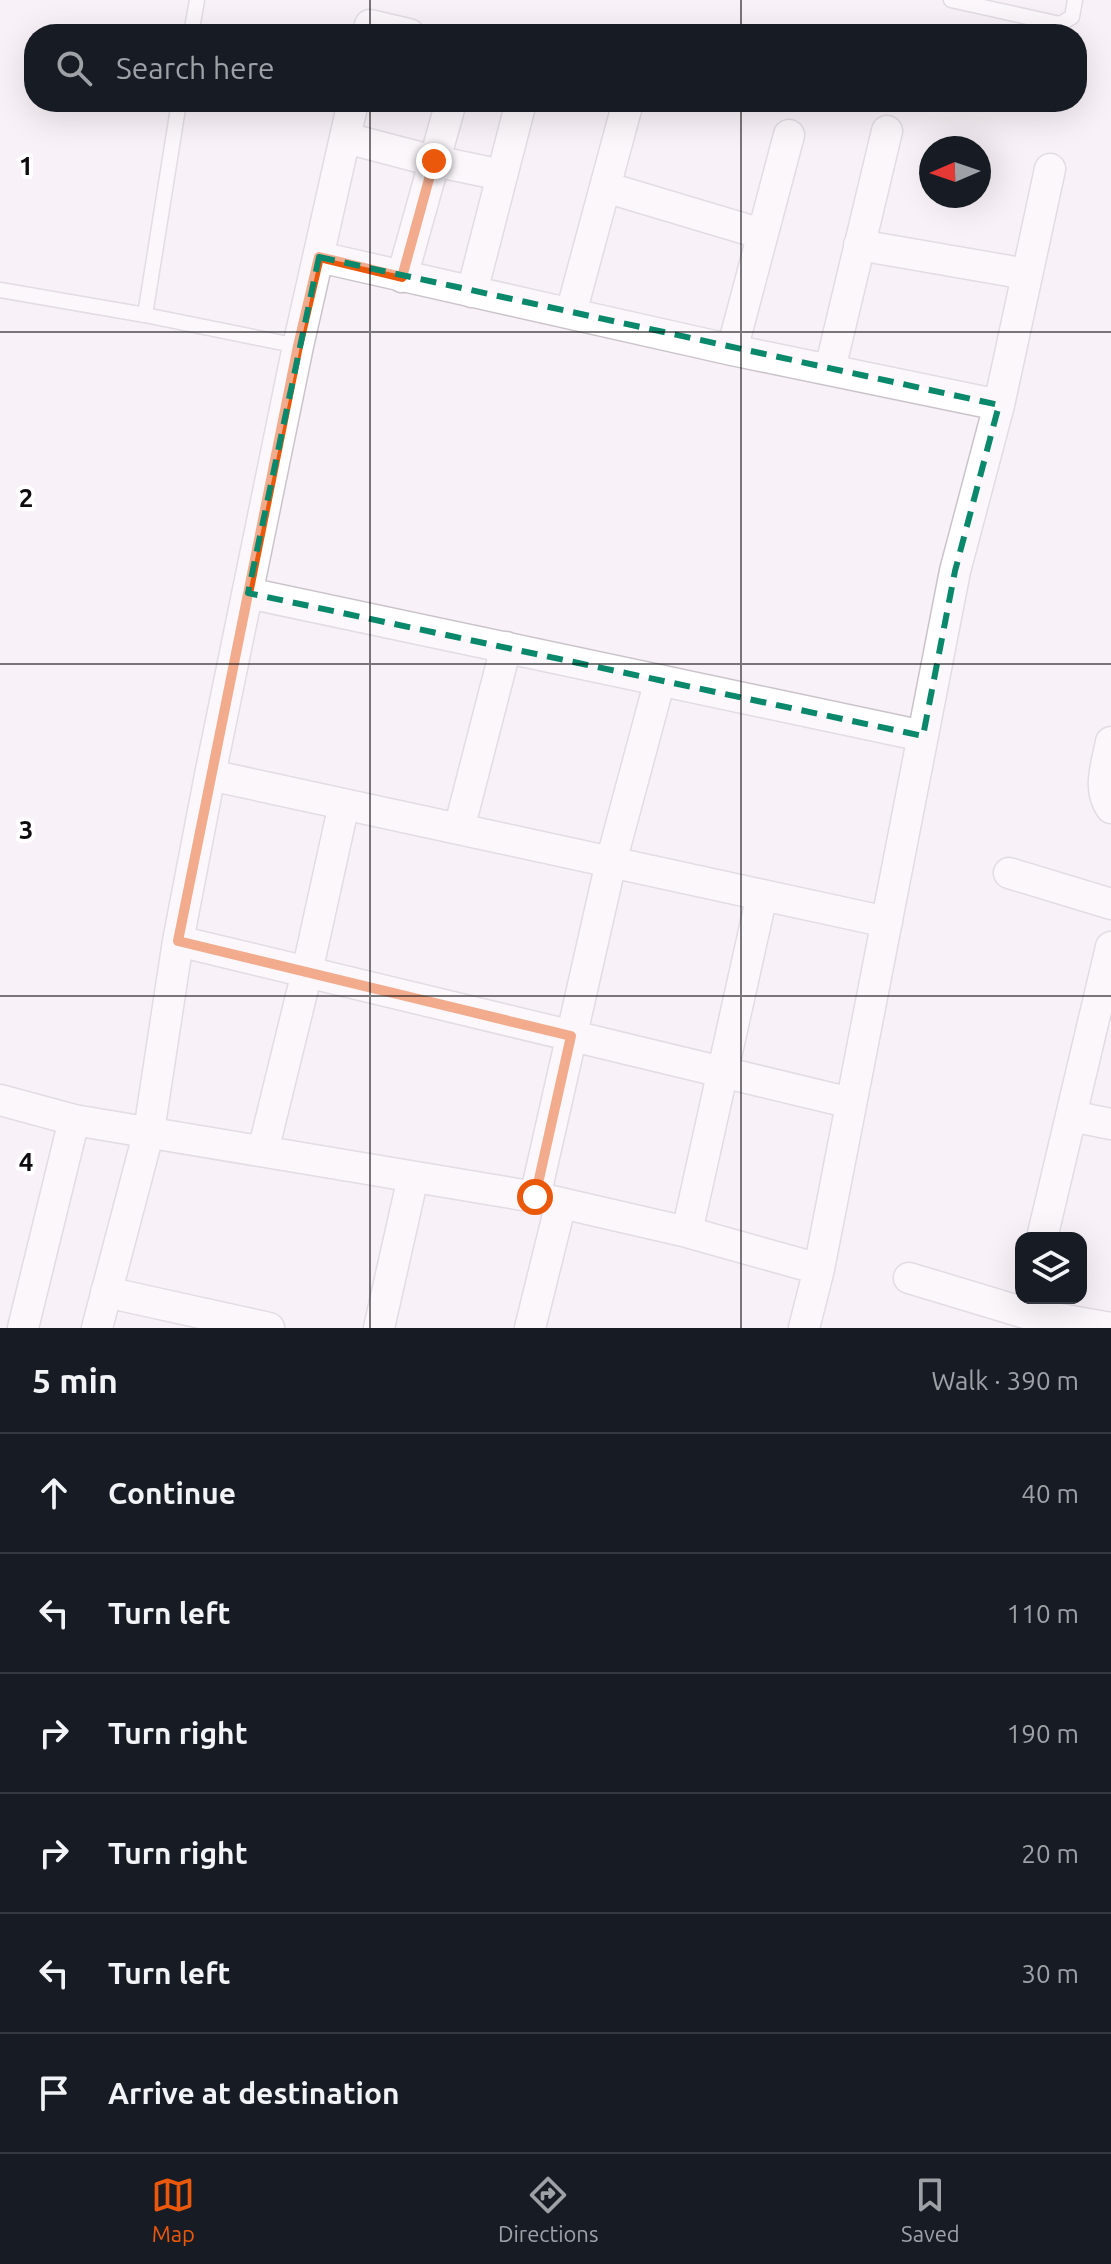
<!DOCTYPE html>
<meta charset="utf-8">
<style>
body{margin:0;font-family:Ubuntu,sans-serif;background:#242831;color:#f1f3f6}
.controls{position:absolute;right:24px;bottom:24px;display:grid;overflow:hidden;border-radius:16px;box-shadow:0 8px 32px #0002}
.controls button{width:72px;height:72px;display:grid;place-items:center;padding:0;border:0;border-bottom:2px solid #363941;background:#171b24;color:#f1f3f6;font:40px sans-serif}
.compass{position:absolute;left:919px;top:136px;width:72px;height:72px;border-radius:50%;background:#171b24;box-shadow:0 8px 32px #0002;rotate:268deg}
.stop{position:absolute;width:24px;height:24px;margin:-18px;border:6px solid #ea580c;border-radius:50%;background:#fff}
.stop.end{background:#ea580c;border-color:#fff;box-shadow:0 2px 8px #0008}
.list{margin:0;padding:0;list-style:none}
h2{display:flex;justify-content:space-between;align-items:center;height:104px;margin:0;padding:0 32px;font-size:34px}
h2 small{font-size:26px;font-weight:400;color:#9ea1a6}
.list li{display:grid;grid-template-columns:52px 1fr auto;gap:24px;align-items:center;box-sizing:border-box;height:120px;padding:0 32px;border-top:2px solid #363941}
.list b{display:block;font-size:30px;white-space:nowrap}
.list em{font-size:26px;font-style:normal;color:#9ea1a6}
.icon{flex:none;width:44px;height:44px;fill:none;stroke:currentColor;stroke-width:2;stroke-linecap:round;stroke-linejoin:round}
.map{position:relative;flex:none;width:1111px;height:1328px;overflow:hidden}
.search{position:absolute;background:#171b24;box-shadow:0 8px 32px #0002;left:24px;right:24px;top:24px;height:88px;display:flex;align-items:center;gap:20px;box-sizing:border-box;padding:0 28px;border-radius:32px;color:#9ea1a6;font-size:30px}
.sheet{height:824px;background:#171b24}
nav{display:flex;justify-content:space-around;align-items:center;box-sizing:border-box;height:112px;border-top:2px solid #363941;background:#171b24;font-size:22px;color:#9ea1a6}
nav a{display:grid;justify-items:center;gap:4px}
nav .on{color:#ea580c}
.map>svg:first-child{display:block}
.lines{fill:none;stroke-linecap:round;stroke-linejoin:round}
.service-casing{stroke:#cac4ca;stroke-width:17}
.minor-casing{stroke:#cac4ca;stroke-width:33}
.service{stroke:#fff;stroke-width:14}
.minor{stroke:#fff;stroke-width:30}
.route{stroke:#ea580c;stroke-width:10}
.marked{fill:none;stroke:#0a886b;stroke-width:6;stroke-dasharray:16 10;stroke-linejoin:round}
.grid{fill:none;stroke:#0e0c0e;stroke-width:2;stroke-opacity:0.55}
.grid-label{font-size:26px;text-anchor:middle;font-weight:bold;fill:#0e0c0e;stroke:#fff;stroke-width:8;stroke-linejoin:round;paint-order:stroke}
</style>
<div class="map">
<svg width="1111" height="1328" viewBox="0 0 1111 1328">
<rect width="100%" height="100%" fill="#f8f1f7"/>
<g class="lines">
<defs>
<path id="service" d="M951 0 1060 24 1072 17 1075 0
M191 34 197 0
M0 290 145 315 298 346
M145 315 179 102"/>
<path id="minor" d="M370 25 409 34
M346 138 434 161 502 175
M605 187 762 234
M859 245 1027 274
M319 257 732 350 999 405 1050 169
M402 277 451 102
M472 292 521 102
M571 313 628 102
M732 350 789 135
M830 369 887 131
M248 593 923 736
M1111 742C1107 764 1097 788 1111 808
M210 775 887 922
M459 829 506 647
M1009 873 1111 904
M178 941 851 1103
M0 1100 74 1120 535 1197 687 1232 819 1269
M1071 1116 1111 1124
M263 1151 307 972 344 804
M535 1197 611 862 660 680
M687 1232 762 895
M1042 1238 1111 947
M909 1278 1025 1313 1111 1328
M106 1292 269 1328
M23 1328 74 1120
M97 1328 149 1131 178 941 210 775 298 346 353 102
M379 1328 413 1177
M530 1328 561 1203
M804 1328 819 1269 955 571 999 405"/>
</defs>
<use href="#service" class="service-casing"/>
<use href="#minor" class="minor-casing"/>
<use href="#service" class="service"/>
<use href="#minor" class="minor"/>
</g>
<g class="lines">
<path class="route" d="M434 161 402 277 319 257 298 346 178 941 571 1036 535 1197"/>
</g>
<path d="M0 0H1111V1328H0ZM319 257 999 405 955 571 923 736 248 593Z" fill="#f8f1f7" fill-opacity=".55" fill-rule="evenodd"/>
<path class="marked" d="M319 257 999 405 955 571 923 736 248 593Z"/>
<path class="grid" d="M370 0V34M741 0V34M370 102V1328M741 102V1328M0 332H1111M0 664H1111M0 996H1111"/>
<g class="grid-label">
<text x="26" y="175">1</text>
<text x="26" y="507">2</text>
<text x="26" y="839">3</text>
<text x="26" y="1171">4</text>
</g>
</svg>
<div class="controls">
<button><svg class="icon" aria-label="layers" viewBox="0 0 24 24"><path d="M12 4l9 5-9 5-9-5zM3 14l9 5 9-5"/></svg></button>
</div>
<svg class="compass" viewBox="-18 -18 36 36"><path d="M0-13l5 13h-10z" fill="#e53935"/><path d="M0 13l5-13h-10z" fill="#9ea1a6"/></svg>
<div class="stop" style="left:535px;top:1197px"></div>
<div class="stop end" style="left:434px;top:161px"></div>
<div class="search"><svg class="icon" aria-label="search" viewBox="0 0 24 24"><circle cx="10" cy="10" r="6"/><path d="M15 15l6 6"/></svg>Search here</div>
</div>
<section class="sheet">
<h2>5 min<small>Walk · 390 m</small></h2>
<ul class="list">
<li><svg class="icon" aria-label="ahead" viewBox="0 0 24 24"><path d="M12 20V5M6 11l6-6 6 6"/></svg><div><b>Continue</b></div><em>40 m</em></li>
<li><svg class="icon" aria-label="left" viewBox="0 0 24 24"><path d="M17 20v-9H6M10 6l-5 5 5 5"/></svg><div><b>Turn left</b></div><em>110 m</em></li>
<li><svg class="icon" aria-label="right" viewBox="0 0 24 24"><path d="M7 20v-9h11M14 6l5 5-5 5"/></svg><div><b>Turn right</b></div><em>190 m</em></li>
<li><svg class="icon" aria-label="right" viewBox="0 0 24 24"><path d="M7 20v-9h11M14 6l5 5-5 5"/></svg><div><b>Turn right</b></div><em>20 m</em></li>
<li><svg class="icon" aria-label="left" viewBox="0 0 24 24"><path d="M17 20v-9H6M10 6l-5 5 5 5"/></svg><div><b>Turn left</b></div><em>30 m</em></li>
<li><svg class="icon" aria-label="arrive" viewBox="0 0 24 24"><path d="M6 21V4h12l-3 4 3 4H6"/></svg><div><b>Arrive at destination</b></div></li>
</ul>
</section>
<nav>
<a class="on"><svg class="icon" aria-label="map" viewBox="0 0 24 24"><path d="M3 6l6-2 6 2 6-2v14l-6 2-6-2-6 2zM9 4v14M15 6v14"/></svg>Map</a>
<a><svg class="icon" aria-label="directions" viewBox="0 0 24 24"><path d="M12 3l9 9-9 9-9-9zM9 14v-3h6M13 9l2 2-2 2"/></svg>Directions</a>
<a><svg class="icon" aria-label="saved" viewBox="0 0 24 24"><path d="M7 4h10v16l-5-4-5 4z"/></svg>Saved</a>
</nav>
